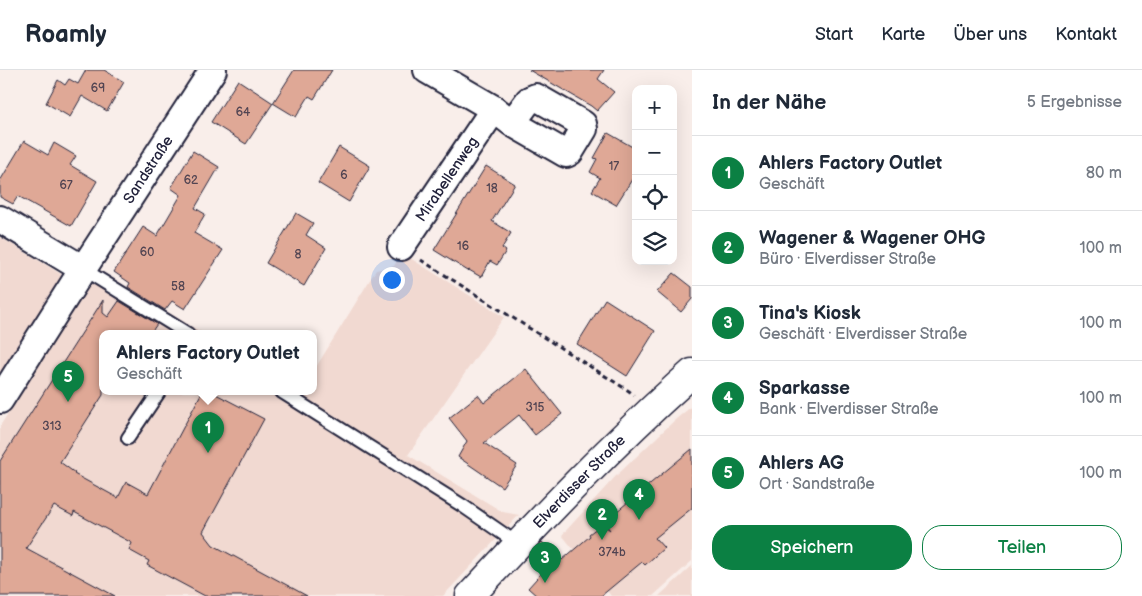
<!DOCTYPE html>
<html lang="de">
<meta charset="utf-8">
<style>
body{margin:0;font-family:"Balsamiq Sans",sans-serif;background:#f2f2f3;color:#1f2937}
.controls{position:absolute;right:15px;top:15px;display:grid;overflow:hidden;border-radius:10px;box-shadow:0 5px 20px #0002}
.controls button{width:45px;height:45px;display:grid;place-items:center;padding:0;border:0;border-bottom:1px solid #e0e1e3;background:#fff;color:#1f2937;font:25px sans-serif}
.you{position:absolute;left:391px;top:209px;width:18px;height:18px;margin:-12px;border:4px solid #fff;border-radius:50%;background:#1a73e8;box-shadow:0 0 0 8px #1a73e833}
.badge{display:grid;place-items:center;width:32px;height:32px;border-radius:50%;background:#0b8043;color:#fff;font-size:16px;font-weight:700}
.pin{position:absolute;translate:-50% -41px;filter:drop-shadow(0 1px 2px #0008)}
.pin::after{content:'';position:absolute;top:26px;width:18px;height:15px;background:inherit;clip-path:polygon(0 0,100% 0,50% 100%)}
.popup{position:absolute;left:99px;top:260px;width:218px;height:65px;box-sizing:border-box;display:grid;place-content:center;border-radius:10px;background:#fff;filter:drop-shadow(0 1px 4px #0005);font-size:16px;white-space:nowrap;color:#747a83}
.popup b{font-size:19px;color:#1f2937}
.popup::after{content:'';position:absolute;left:50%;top:100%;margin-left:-10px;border:10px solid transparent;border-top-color:#fff}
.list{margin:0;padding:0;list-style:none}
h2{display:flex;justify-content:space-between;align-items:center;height:65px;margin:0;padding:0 20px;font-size:21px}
h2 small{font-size:16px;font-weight:400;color:#747a83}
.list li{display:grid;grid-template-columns:32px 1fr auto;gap:15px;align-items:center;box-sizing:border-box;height:75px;padding:0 20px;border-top:1px solid #e0e1e3}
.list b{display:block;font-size:19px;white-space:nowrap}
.list p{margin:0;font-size:16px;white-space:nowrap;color:#747a83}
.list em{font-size:16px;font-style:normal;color:#747a83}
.actions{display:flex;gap:10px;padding:15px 20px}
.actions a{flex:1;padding:11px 0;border:1px solid #0b8043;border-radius:20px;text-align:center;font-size:18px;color:#0b8043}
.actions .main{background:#0b8043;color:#fff}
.icon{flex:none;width:28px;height:28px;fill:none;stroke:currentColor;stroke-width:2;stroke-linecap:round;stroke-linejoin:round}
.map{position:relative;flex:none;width:692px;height:526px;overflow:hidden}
header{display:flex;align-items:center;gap:30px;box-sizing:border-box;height:70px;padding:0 25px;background:#fff;border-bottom:1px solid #e0e1e3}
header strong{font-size:24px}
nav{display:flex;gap:28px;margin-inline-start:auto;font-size:18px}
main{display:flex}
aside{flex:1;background:#fff}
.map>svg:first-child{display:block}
.built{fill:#f1d9d1}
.building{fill:#dfa896;stroke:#22223b}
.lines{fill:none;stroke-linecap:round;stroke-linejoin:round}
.lane-casing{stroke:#22223b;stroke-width:16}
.street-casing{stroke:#22223b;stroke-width:30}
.secondary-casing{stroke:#22223b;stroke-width:31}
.path{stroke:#22223b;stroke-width:3;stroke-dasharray:5 4;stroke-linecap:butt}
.lane{stroke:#fff;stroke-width:12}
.street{stroke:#fff;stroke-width:26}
.secondary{stroke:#fff;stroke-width:28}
.labels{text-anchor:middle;stroke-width:4;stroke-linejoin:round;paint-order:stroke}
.number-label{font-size:12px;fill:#514452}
.street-label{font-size:15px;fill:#22223b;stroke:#fff}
</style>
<header>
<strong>Roamly</strong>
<nav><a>Start</a><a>Karte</a><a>Über uns</a><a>Kontakt</a></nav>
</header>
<main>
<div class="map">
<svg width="692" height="526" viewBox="0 0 692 526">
<rect width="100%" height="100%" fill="#f9eeea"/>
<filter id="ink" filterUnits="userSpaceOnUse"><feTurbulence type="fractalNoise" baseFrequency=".02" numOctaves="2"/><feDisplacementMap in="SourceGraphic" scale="10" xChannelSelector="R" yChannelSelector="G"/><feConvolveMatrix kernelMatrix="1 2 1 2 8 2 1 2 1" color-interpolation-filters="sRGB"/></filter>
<g filter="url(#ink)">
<path class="built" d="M0 167 64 206 0 307Z
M402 183 504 247 408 385 503 442 519 445 443 526H0V356L99 200 204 264H103V322L300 323 313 322V302L376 200 394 196Z
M692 336V491L653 526H611L562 465 615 407 676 349Z
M692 496V526H659Z"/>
<path class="building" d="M86 0H104L124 12 107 41 82 26 70 47 46 33 58 10 65 15 69 9 78 14Z
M294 0H332L314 29 309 26 296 47 273 33 246 74 211 52 238 10 273 33Z
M529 0H604L598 9 614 22 597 41 591 36Z
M608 63 636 79V103L616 135 592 121 600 108 590 102 597 89 594 88Z
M24 71 48 85 54 73 76 86 70 95 97 111 71 156 18 126 13 134 0 127V111Z
M339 77 370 96 349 132 318 113Z
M193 81 219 97 195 138 205 144 194 163 223 180 185 239 172 231 165 240 128 217 130 213 114 202 143 157 157 166 181 125 171 118Z
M486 96 515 114 492 151 511 163 502 178 506 181 497 195 490 191 481 207 469 200 468 201 434 180Z
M296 143 313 153 306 165 326 178 304 216 266 193Z
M674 203 692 217V229L681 242 657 222Z
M605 229 655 261 627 306 577 274Z
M103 230V243L108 247 119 231 157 254 150 264H103V325L60 392 75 403 74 404 118 428 126 412 148 424 202 322H212L264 349 203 462 213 475 307 526H205L147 495 149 491 129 480 132 473 74 442 73 446 54 436 26 478 115 526H0V391Z
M526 299 562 344 535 365 519 345 484 373 517 395 502 417 458 387 467 371 449 348 478 325 484 333Z
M692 379V438L655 468 664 478 645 495 642 492 601 526H537L528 518 546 498 531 483 542 472 562 490 590 466 589 464 602 454 610 460 604 452Z"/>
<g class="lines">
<defs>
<path id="lane" d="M83 199 188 264
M282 322 463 436 518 474
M128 368 159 322"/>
<g id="street">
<path d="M427 0 494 39 512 53 566 84 570 82 584 59 583 54 536 27 529 30 512 53"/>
<path d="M0 149 83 199"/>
<path id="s1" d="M401 177 494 39"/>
<path id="s2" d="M0 330 83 199 213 0"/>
</g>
<g id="secondary">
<path id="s3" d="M470 526C541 449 613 373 692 303"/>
</g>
</defs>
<use href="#lane" class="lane-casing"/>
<use href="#street" class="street-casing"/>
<use href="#secondary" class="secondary-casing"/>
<path class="path" d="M421 190 629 321 634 325"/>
<use href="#lane" class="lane"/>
<use href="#street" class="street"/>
<use href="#secondary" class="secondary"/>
</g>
</g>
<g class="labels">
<g class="number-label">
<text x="98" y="22">69</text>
<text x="243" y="46">64</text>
<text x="614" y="100">17</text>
<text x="344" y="109">6</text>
<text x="191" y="114">62</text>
<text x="66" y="119">67</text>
<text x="492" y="122">18</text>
<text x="463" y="180">16</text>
<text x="147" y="186">60</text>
<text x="298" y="188">8</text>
<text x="178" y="220">58</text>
<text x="535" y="341">315</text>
<text x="52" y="360">313</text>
<text x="612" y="486">374b</text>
</g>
<g class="street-label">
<text dy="5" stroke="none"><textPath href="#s2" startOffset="274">Sandstraße</textPath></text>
<text dy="5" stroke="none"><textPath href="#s1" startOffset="82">Mirabellenweg</textPath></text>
<text dy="5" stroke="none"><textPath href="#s3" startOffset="158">Elverdisser Straße</textPath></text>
</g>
</g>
</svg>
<div class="controls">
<button>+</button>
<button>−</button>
<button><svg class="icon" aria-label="locate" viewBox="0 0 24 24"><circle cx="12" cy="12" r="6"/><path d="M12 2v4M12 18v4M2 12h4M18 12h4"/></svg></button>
<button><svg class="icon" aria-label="layers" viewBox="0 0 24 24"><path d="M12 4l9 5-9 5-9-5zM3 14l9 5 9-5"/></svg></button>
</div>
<div class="you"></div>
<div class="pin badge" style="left:208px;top:383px">1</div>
<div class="popup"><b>Ahlers Factory Outlet</b>Geschäft</div>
<div class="pin badge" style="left:602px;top:470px">2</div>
<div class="pin badge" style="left:545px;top:513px">3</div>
<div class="pin badge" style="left:639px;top:450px">4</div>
<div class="pin badge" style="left:68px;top:332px">5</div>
</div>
<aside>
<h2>In der Nähe<small>5 Ergebnisse</small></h2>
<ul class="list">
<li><span class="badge">1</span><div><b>Ahlers Factory Outlet</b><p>Geschäft</p></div><em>80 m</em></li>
<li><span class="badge">2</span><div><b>Wagener &amp; Wagener OHG</b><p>Büro · Elverdisser Straße</p></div><em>100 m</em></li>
<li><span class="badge">3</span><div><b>Tina's Kiosk</b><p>Geschäft · Elverdisser Straße</p></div><em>100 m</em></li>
<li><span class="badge">4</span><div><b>Sparkasse</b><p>Bank · Elverdisser Straße</p></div><em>100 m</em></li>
<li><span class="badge">5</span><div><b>Ahlers AG</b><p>Ort · Sandstraße</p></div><em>100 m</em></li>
</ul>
<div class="actions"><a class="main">Speichern</a><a>Teilen</a></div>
</aside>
</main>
